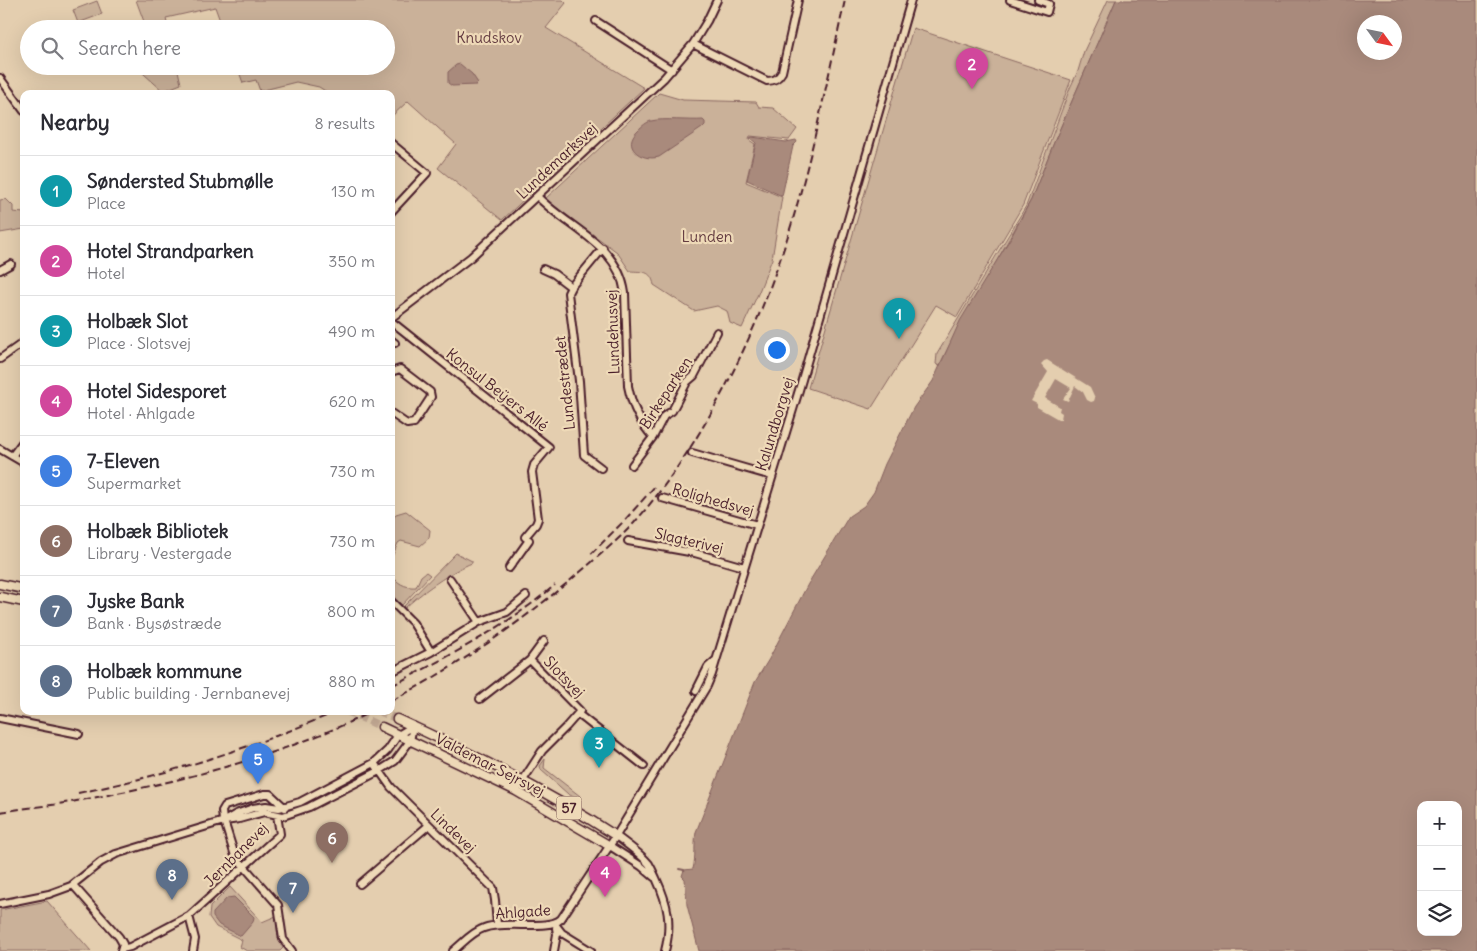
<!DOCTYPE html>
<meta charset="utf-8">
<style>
body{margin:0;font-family:Delius,sans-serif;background:#f7f7f7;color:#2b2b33}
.controls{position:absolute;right:15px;bottom:15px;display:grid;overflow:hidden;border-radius:10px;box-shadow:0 5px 20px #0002}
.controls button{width:45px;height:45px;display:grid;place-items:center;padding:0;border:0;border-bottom:1px solid #e1e1e2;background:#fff;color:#2b2b33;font:25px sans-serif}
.compass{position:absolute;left:1357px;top:15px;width:45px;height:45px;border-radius:50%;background:#fff;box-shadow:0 5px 20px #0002;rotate:123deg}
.you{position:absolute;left:776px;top:349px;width:18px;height:18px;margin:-12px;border:4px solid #fff;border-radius:50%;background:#1a73e8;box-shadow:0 0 0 8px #1a73e833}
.badge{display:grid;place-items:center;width:32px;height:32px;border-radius:50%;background:#b45309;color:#fff;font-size:16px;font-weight:700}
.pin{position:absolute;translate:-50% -41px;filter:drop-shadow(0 1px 2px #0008)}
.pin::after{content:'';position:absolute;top:26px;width:18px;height:15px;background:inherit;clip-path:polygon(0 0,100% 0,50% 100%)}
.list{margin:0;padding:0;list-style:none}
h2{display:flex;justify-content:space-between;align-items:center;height:65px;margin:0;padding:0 20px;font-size:21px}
h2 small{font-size:16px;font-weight:400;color:#7c7c81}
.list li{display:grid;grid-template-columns:32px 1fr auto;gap:15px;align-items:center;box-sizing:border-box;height:70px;padding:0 20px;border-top:1px solid #e1e1e2}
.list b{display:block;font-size:19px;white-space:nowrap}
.list p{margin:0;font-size:16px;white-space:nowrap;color:#7c7c81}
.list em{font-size:16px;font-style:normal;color:#7c7c81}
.icon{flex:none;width:28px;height:28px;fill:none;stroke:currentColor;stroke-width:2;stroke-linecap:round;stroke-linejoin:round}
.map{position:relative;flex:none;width:1477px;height:951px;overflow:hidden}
.search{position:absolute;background:#fff;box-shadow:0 5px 20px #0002;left:20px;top:20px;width:375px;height:55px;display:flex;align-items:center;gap:12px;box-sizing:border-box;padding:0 18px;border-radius:28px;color:#7c7c81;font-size:19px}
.panel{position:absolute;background:#fff;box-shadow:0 5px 20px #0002;left:20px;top:90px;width:375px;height:625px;border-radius:10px}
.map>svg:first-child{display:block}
.green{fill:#cab199;stroke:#8a6862}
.water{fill:#a98a7c;stroke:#835f5c;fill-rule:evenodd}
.pier{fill:#e4ceaf}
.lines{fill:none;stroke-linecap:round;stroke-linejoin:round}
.stream{stroke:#835f5c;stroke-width:2}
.major-tunnel{stroke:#c5ab95;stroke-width:8;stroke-dasharray:8 4;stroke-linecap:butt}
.minor-casing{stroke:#4a1f2b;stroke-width:10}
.major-casing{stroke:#4a1f2b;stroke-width:11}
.minor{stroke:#eed9b7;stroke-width:6}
.major{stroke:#eed9b7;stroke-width:8}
.rail{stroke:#4a1f2b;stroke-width:2;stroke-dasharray:8 4;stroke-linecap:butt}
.labels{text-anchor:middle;stroke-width:4.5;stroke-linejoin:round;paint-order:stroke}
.shield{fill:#eed9b7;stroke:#7b5755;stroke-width:1}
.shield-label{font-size:14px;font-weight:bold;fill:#4a1f2b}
.park-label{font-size:15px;fill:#643c41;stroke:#eed9b7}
.street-label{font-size:15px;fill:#4a1f2b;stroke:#eed9b7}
</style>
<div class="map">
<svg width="1477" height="951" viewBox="0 0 1477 951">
<rect width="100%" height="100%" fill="#e4ceaf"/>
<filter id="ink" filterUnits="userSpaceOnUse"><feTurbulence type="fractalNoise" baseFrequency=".02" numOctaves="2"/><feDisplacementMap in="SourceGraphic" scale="10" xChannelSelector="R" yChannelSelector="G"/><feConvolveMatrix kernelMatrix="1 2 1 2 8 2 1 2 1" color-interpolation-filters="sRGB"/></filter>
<g filter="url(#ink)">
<path class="green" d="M136 0H563L566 3 546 28 644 88 502 220 438 168 456 144 408 101 391 117V94H330L319 87 296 82 260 91 256 80 243 83 237 66H386V29H223L215 7 166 18 168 29H143L146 27Z
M1108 0H1116L1055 140 1031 200 949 346 939 366 936 364 937 354 1026 206 1070 88 1078 71 1084 51Z
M97 1 102 14 78 23 73 10Z
M913 28 1071 80 1023 205 957 317 936 305 871 409 808 388Z
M135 66H177L181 84 163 91Z
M659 93 683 100 756 102 759 107 773 108 797 129 789 140 750 136 749 140 755 144 746 182 782 197 772 259 758 294 742 328 730 323 727 311 717 306 694 311 654 285C651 270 643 272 630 271L617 252 545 199Z
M6 199 13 206V212L24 213V229L0 233V200Z
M406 511 430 530 429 538 420 546 401 541 398 543 391 559V522L396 514Z
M456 553 472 561V563C453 570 419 594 404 609L403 607Z
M426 572 430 575 402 605 391 595V573C396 583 405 588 416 587L421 576Z
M545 759 544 768 580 796 579 800 568 794 541 770 540 766Z
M230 887 262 922 276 916 278 938 283 948 280 951H247L240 947 242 940 216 927 209 917 210 907Z
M47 901 91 951H0V910Z"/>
<path class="water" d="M1116 0H1477V951H699L687 905 685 879 682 876 684 870 693 869C696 857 694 844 696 832L755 682 769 659 808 584 849 516 864 506 874 492 885 464 914 407 933 381 960 321 1010 239 1031 200 1055 140ZM1364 22H1394V52H1364ZM1421 805H1458V932H1421Z
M460 64 472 74 478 83 476 85 452 86 448 83V72L456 65Z
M703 120 705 122V125L702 128 659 157C640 162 621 146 638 130 642 126 647 122 651 121 663 118 690 121 703 120Z
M752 137 786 142 796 140 797 142 793 146 782 196 747 180 756 143 750 138Z
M234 897 254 917 253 922 241 936 219 925 213 917V913L227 898Z"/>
<path class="pier" d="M1047 360 1090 387 1095 398 1094 401 1091 402 1087 400 1083 392 1075 386 1068 401 1063 399 1071 388 1056 379 1045 398 1060 407 1059 411 1062 413 1061 419H1058L1037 407V404L1031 401 1048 372 1041 364 1044 361Z"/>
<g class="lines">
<path class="stream" d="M679 869 684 870"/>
<path class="major-tunnel" d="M347 711 382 727
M379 711 397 719"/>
<defs>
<path id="minor" d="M1010 0 1047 12 1049 4 1038 0
M596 21 672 70
M693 44 767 81C774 81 778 79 782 72L798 0
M0 78 24 111
M391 143 427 173 391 212
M538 197C569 229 618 244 625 293L628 386C632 406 639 422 653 437
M543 269 554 274 571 287
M0 270 11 264
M391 318 471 257 664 78 693 44 707 21 717 0
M391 321 549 447 534 465 532 472 538 519 536 524 525 537 529 540 509 568
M391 340 395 343
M0 359 24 342
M391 372 400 369 430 392 431 397 414 423 407 424 391 413
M0 449 24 463
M692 453 772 476
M12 456 24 440
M632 465 653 437 664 416 672 411 687 382 694 376 717 332
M601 468 584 455 579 381 568 293 571 287 603 248
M662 498 757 525
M628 541 695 553 744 567
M450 579 479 622
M391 601 413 623 431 652
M391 672 431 652 479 622 507 612 526 596
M696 691 708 667 716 660
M480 699 530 660 544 641
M578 714 644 766
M0 718 79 734
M374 763 391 787 493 888 495 900 497 925
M516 791 542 751 566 727 580 711 530 660
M223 821 222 811 225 806 264 794H270L285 808
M224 821 235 856 278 905 283 939 292 951
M225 821 239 819 264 812 283 816 309 807 379 771 395 761 410 741 413 726
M616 836C628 845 640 853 649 864 652 869 654 874 656 878 668 904 672 923 665 951
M610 846 641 866 654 877
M360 884 429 825
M73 885 119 937 123 944 121 951
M0 904 49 894 71 886 101 862 116 854 224 821 236 814 253 808 266 806 279 808 300 802 374 763 388 750 398 735 413 726
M189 916 195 939 193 951
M555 924 562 933 591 951
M122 949 130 947 189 916 280 834 277 815
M453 951C463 943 472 932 484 928 505 920 548 931 561 919L616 836 707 686 712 674 799 390 911 0
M554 951 557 934 556 928"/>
<path id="major" d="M0 584 24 589
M0 597 24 602
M397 719C472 753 547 791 616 836
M382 727 516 791 610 846"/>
</defs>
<use href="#minor" class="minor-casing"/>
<use href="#major" class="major-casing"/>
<use href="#minor" class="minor"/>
<use href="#major" class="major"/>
<path class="rail" d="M591 554 624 521 656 485
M391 686C448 657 506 627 555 585
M391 701C464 663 523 621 586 567 602 553 619 539 634 523 709 438 767 314 797 205 816 138 830 68 845 0
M78 793C167 775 254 747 338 711
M0 812C24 808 48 806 71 802 170 784 283 757 372 711"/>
</g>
</g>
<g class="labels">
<rect class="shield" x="556.5" y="796.5" width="25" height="23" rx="4"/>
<g class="shield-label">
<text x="569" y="813">57</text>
</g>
<g class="park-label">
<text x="489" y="43">Knudskov</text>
<text x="707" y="242">Lunden</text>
</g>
<g class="street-label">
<text transform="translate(557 161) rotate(-43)" y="5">Lundemarksvej</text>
<text transform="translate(613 332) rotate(-92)" y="5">Lundehusvej</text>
<text transform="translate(565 383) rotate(-96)" y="5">Lundestrædet</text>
<text transform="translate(497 390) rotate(38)" y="5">Konsul Beÿers Allé</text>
<text transform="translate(666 393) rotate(-57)" y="5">Birkeparken</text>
<text transform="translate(775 424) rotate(-73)" y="5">Kalundborgvej</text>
<text transform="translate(713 500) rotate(16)" y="5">Rolighedsvej</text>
<text transform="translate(689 541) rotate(13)" y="5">Slagterivej</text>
<text transform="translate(564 677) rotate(46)" y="5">Slotsvej</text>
<text transform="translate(490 765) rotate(27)" y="5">Valdemar Sejrsvej</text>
<text transform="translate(453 831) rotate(44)" y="5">Lindevej</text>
<text transform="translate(236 855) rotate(-45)" y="5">Jernbanevej</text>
<text transform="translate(523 912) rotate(-4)" y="5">Ahlgade</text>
</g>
</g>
</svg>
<div class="controls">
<button>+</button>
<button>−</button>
<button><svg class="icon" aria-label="layers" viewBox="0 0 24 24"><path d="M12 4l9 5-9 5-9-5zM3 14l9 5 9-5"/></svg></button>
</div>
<svg class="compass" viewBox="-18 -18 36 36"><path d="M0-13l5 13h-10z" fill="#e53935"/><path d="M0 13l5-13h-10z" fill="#7c7c81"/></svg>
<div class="you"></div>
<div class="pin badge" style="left:899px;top:339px;background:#0f9aa8">1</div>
<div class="pin badge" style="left:972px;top:89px;background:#d1479c">2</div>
<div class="pin badge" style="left:599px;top:768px;background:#0f9aa8">3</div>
<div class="pin badge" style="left:605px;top:897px;background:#d1479c">4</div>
<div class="pin badge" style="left:258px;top:784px;background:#3f7fe0">5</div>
<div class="pin badge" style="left:332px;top:863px;background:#8d6e63">6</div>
<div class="pin badge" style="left:293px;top:913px;background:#5c6f8a">7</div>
<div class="pin badge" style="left:172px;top:900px;background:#5c6f8a">8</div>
<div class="search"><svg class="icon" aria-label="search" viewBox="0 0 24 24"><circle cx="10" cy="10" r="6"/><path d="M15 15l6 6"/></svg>Search here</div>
<section class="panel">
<h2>Nearby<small>8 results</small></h2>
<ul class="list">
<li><span class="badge" style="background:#0f9aa8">1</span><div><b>Søndersted Stubmølle</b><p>Place</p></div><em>130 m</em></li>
<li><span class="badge" style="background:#d1479c">2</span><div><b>Hotel Strandparken</b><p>Hotel</p></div><em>350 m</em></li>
<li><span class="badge" style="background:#0f9aa8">3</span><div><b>Holbæk Slot</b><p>Place · Slotsvej</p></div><em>490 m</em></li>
<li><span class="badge" style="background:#d1479c">4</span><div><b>Hotel Sidesporet</b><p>Hotel · Ahlgade</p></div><em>620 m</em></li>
<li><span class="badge" style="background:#3f7fe0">5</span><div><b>7-Eleven</b><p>Supermarket</p></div><em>730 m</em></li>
<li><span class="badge" style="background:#8d6e63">6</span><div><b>Holbæk Bibliotek</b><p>Library · Vestergade</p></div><em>730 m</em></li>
<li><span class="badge" style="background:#5c6f8a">7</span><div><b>Jyske Bank</b><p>Bank · Bysøstræde</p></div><em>800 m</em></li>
<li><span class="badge" style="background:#5c6f8a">8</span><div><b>Holbæk kommune</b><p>Public building · Jernbanevej</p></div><em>880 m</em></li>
</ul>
</section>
</div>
